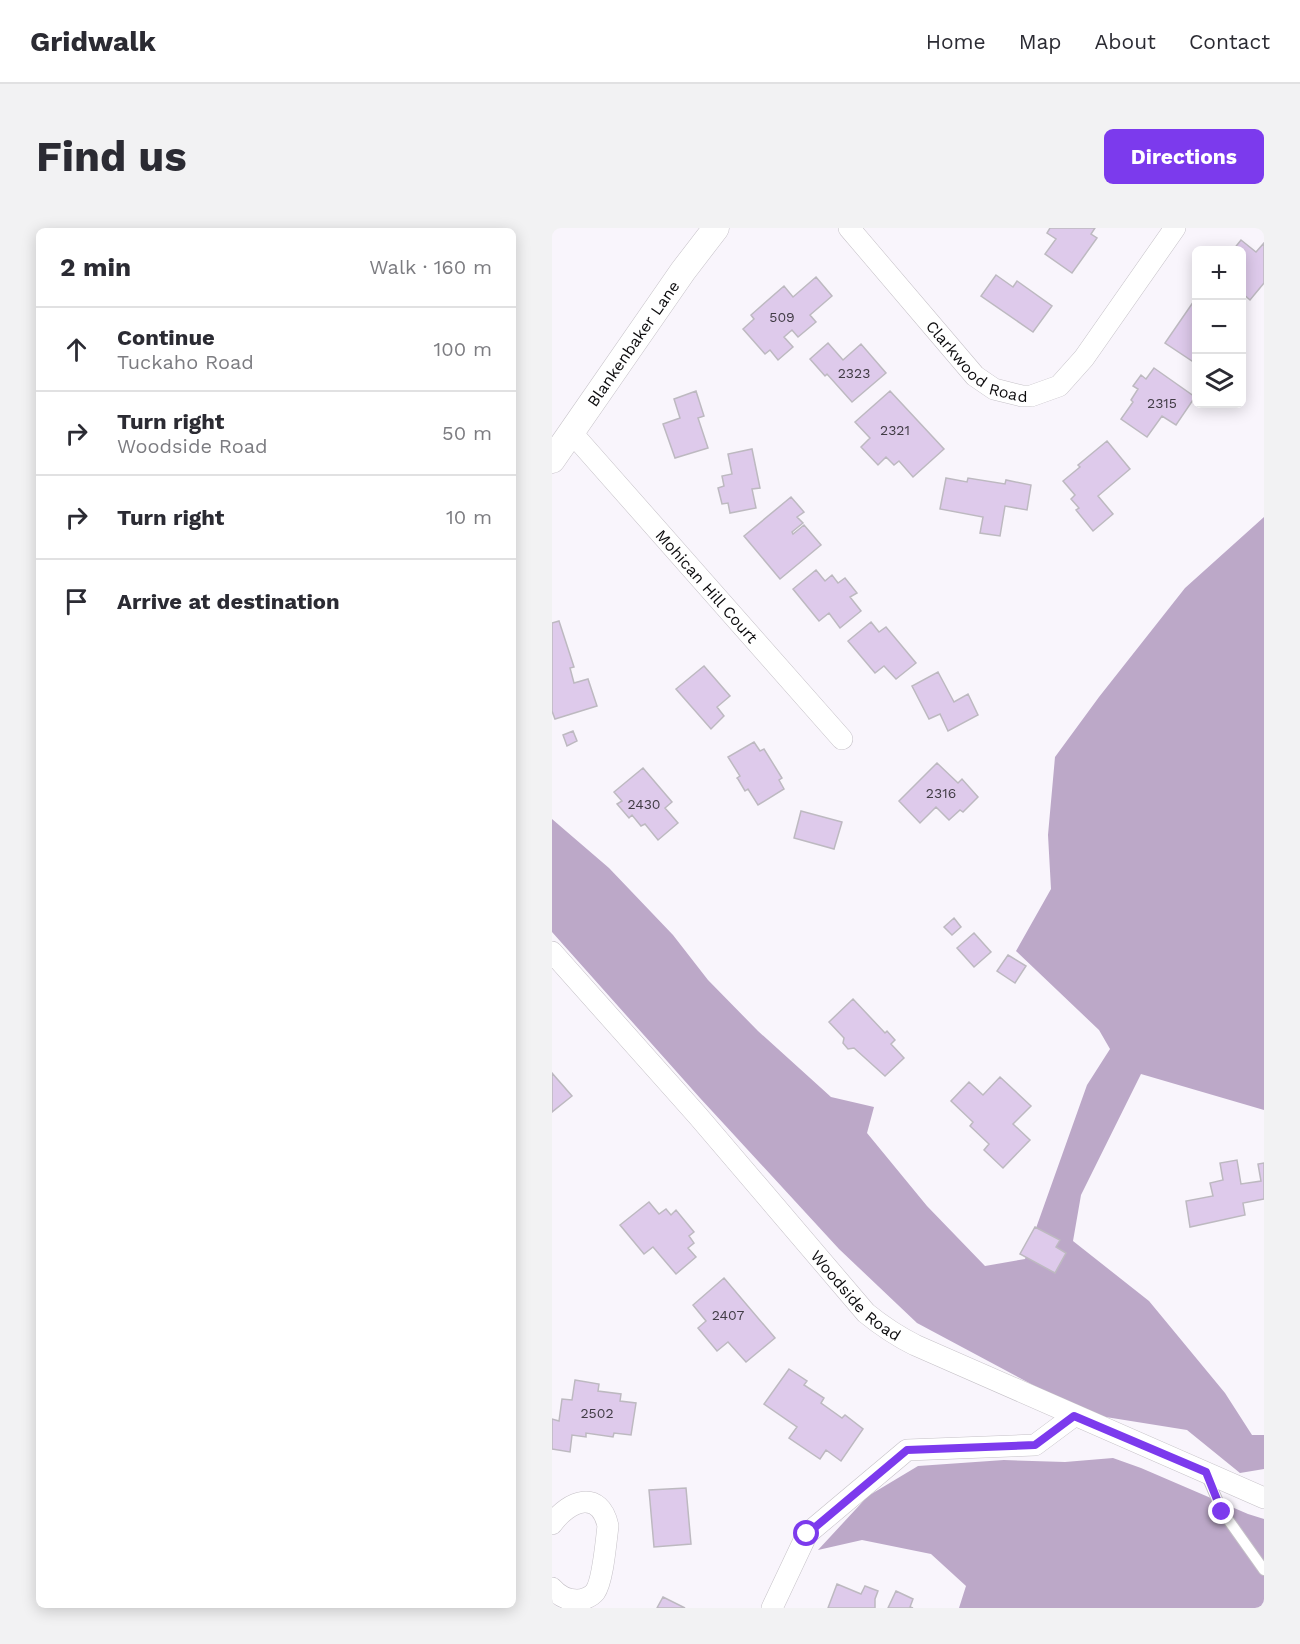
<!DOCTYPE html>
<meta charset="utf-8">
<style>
body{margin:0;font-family:"Work Sans",sans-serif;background:#f2f2f3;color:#2b2b33}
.controls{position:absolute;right:18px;top:18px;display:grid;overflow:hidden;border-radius:9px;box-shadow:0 3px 15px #0003}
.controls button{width:54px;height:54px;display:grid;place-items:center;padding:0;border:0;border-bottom:2px solid #e1e1e2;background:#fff;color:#2b2b33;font:30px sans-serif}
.stop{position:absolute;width:18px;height:18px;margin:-14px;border:4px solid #7c3aed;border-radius:50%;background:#fff}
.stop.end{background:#7c3aed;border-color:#fff;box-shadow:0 2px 6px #0008}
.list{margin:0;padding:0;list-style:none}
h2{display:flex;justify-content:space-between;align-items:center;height:78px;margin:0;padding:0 24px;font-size:26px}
h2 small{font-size:20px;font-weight:400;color:#7c7c81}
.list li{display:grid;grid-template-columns:39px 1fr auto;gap:18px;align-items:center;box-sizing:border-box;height:84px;padding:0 24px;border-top:2px solid #e1e1e2}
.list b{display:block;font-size:22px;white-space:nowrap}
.list p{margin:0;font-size:20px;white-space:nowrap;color:#7c7c81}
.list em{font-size:20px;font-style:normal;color:#7c7c81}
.icon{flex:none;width:33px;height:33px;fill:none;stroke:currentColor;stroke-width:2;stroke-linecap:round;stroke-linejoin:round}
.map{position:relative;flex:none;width:712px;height:1380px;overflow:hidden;border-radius:9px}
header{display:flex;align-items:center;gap:36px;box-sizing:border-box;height:84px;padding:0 30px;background:#fff;border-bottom:2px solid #e1e1e2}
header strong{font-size:28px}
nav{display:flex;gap:33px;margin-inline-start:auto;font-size:21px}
.intro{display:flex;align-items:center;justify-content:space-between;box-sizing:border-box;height:144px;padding:0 36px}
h1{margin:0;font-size:42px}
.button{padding:15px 27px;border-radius:9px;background:#7c3aed;color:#fff;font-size:21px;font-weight:700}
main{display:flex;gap:36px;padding:0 36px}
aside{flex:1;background:#fff;border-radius:9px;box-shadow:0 3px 15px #0003}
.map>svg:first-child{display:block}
.forest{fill:#bca8c8}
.building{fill:#decaeb;stroke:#bdb9c0;stroke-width:1.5}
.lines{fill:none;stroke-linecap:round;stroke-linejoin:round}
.service-casing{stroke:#c5c1c7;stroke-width:12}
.minor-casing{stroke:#c5c1c7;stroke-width:22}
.tertiary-casing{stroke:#c5c1c7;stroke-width:27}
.service{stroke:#fff;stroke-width:10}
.minor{stroke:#fff;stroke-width:21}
.tertiary{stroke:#fff;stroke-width:26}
.route{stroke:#7c3aed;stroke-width:8}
.labels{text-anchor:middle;stroke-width:5;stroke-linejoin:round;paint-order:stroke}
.number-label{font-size:14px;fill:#413c45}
.street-label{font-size:16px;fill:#0d0c0e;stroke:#fff}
</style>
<header>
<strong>Gridwalk</strong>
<nav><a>Home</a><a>Map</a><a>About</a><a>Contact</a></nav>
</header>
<div class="intro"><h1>Find us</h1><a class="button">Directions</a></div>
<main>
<aside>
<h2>2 min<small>Walk · 160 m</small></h2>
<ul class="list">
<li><svg class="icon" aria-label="ahead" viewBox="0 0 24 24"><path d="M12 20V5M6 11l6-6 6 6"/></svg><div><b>Continue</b><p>Tuckaho Road</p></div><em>100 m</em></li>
<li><svg class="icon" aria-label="right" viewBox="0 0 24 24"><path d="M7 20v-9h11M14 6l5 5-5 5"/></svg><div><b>Turn right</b><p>Woodside Road</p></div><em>50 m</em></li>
<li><svg class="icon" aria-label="right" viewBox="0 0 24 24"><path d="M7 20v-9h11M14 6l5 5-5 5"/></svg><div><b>Turn right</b></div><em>10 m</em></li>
<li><svg class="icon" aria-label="arrive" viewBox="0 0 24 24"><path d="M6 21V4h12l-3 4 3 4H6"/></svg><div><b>Arrive at destination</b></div></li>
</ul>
</aside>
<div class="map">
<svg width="712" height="1380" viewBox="0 0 712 1380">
<rect width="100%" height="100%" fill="#f9f5fc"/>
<path class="forest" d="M712 289V882L589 846 529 967 521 1013 597 1073 673 1165 700 1207H712V1241L688 1245 635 1202 535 1186 365 1095 287 1021 148 870 0 704V591L57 640 121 707 156 752 206 803 279 869 322 879 315 905 375 978 433 1038 473 1031 535 857 558 821 547 802 464 723 499 661 496 607 503 529 547 469 633 360Z
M561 1230 589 1240 696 1286 712 1291V1380H407L414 1358 379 1326 310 1312 266 1322 316 1268 366 1238 452 1232 513 1234Z"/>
<path class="building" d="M498 0H543L539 6 545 10 520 45 493 26 504 11 495 5Z
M689 12 704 24 712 15V55L698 72 690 65V22H681Z
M444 47 461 59 465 53 500 78 481 104 429 68Z
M264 49 280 68 258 87 264 94 246 109 240 102 232 109 241 119 226 132 218 122 213 126 191 101 202 91 199 87 232 58 241 69Z
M644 70V128L640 133 613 115Z
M276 115 291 132 309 116 334 145 300 174 275 146 273 148 258 131Z
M602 140 643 169 624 197 610 188 595 209 569 191 581 174 579 172 586 161 581 158 589 147 594 151Z
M144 163 152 188 146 190 156 220 123 230 111 196 128 190 122 171Z
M338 163 392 221 361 249 347 233 342 237 334 229 326 237 309 219 318 210 303 194Z
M555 213 578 241 546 268 561 286 541 303 524 282 527 280 519 271 523 267 511 253 528 239 526 237Z
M200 221 208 260 200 261 204 280 178 285 176 275 170 276 166 260 172 258 170 248 180 246 176 226Z
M394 250 415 254 416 250 453 256 454 252 479 257 475 282 453 278 448 308 428 305 431 289 388 281Z
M239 269 252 284 245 289 251 295 240 304 241 306 252 297 269 317 228 351 192 308Z
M264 342 273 353 280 347 286 355 293 350 305 365 298 369 309 383 288 400 277 385 267 393 241 361Z
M7 393 22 439 18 440 22 455 36 451 45 478 3 491 0 483V395Z
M319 394 327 404 334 399 364 435 344 451 332 438 323 445 296 413Z
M152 438 178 468 165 479 172 488 159 501 124 461Z
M386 444 402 474 416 466 426 487 396 503 388 486 377 491 360 458Z
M21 503 25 513 15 518 11 507Z
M202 514 208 523 212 521 230 550 227 552 232 561 206 577 196 561 193 563 186 551 185 550 188 548 176 529Z
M385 535 406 555 410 551 426 569 411 584 408 582 397 592 384 579 368 595 347 573Z
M91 540 120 574 113 580 126 595 106 612 93 596 89 598 80 587 77 590 65 576 70 573 62 564Z
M249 583 290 594 282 621 242 610Z
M402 690 409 699 400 707 392 699Z
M422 705 439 724 422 739 405 720Z
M456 727 474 738 463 755 445 743Z
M301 771 333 805 335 803 343 812 339 816 352 830 333 848 302 820 296 821 291 815 292 810 277 794Z
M0 845 20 868 0 884Z
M448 849 479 878 461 896 478 912 451 940 432 922 437 916 418 898 421 894 399 873 417 854 431 867Z
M685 932 689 956 709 953 706 936 712 935V971L691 975 693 987 638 999 634 973 661 968 658 955 671 952 668 935Z
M97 974 107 986 114 981 119 987 124 982 142 1004 137 1008 142 1015 136 1020 144 1029 124 1046 101 1019 92 1026 68 997Z
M483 999 508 1012 504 1019 514 1025 503 1045 468 1026Z
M172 1050 223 1110 194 1134 176 1114 165 1123 146 1100 154 1093 141 1077Z
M237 1141 255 1153 252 1157 272 1170 269 1175 290 1190 293 1187 311 1201 289 1233 274 1222 268 1231 237 1210 245 1199 212 1176Z
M23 1152 47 1156 46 1163 69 1166 68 1173 84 1175 79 1207 62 1205 61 1209 34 1205V1209L20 1207 18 1224 0 1221V1191L7 1193 10 1171 20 1172Z
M134 1260 139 1316 102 1319 97 1262Z
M285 1356 309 1366 313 1358 326 1363 323 1371V1380H276Z
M344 1363 361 1371 358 1379 361 1380H336Z
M111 1369 133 1380H105Z"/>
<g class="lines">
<defs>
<path id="service" d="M655 1248 670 1283 712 1342"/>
<g id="minor">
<path id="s1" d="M297 0 423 148 442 161 470 168H479L507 158 532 130 623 0"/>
<path id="s2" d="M20 205 290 511"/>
<path id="s3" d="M0 724 146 888 314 1085C330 1098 345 1108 363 1117L712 1270"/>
<path d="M0 1296C17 1272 48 1261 56 1298 54 1313 51 1353 43 1364 39 1369 31 1372 25 1372 15 1372 6 1367 0 1360"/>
<path d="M220 1380 255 1306 355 1222 483 1217 522 1188"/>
</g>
<g id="tertiary">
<path id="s4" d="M0 232 131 43 164 0"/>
</g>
</defs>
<use href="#service" class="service-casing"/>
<use href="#minor" class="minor-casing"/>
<use href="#tertiary" class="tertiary-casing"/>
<use href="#service" class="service"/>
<use href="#minor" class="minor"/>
<use href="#tertiary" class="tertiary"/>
</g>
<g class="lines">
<path class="route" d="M255 1306 355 1222 483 1217 522 1188 654 1244 670 1284"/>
</g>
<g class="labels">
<g class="number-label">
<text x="230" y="94">509</text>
<text x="302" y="150">2323</text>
<text x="610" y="180">2315</text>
<text x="343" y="207">2321</text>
<text x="389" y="570">2316</text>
<text x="92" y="581">2430</text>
<text x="176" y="1092">2407</text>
<text x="45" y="1190">2502</text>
</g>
<g class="street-label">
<text dy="6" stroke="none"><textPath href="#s4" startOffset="142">Blankenbaker Lane</textPath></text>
<text dy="6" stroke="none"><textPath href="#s1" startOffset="188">Clarkwood Road</textPath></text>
<text dy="6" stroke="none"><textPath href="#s2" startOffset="204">Mohican Hill Court</textPath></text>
<text dy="6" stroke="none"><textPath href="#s3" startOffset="459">Woodside Road</textPath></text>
</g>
</g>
</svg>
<div class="controls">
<button>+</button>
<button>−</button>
<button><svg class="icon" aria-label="layers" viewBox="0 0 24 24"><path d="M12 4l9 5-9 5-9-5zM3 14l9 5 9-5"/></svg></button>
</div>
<div class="stop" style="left:255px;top:1306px"></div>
<div class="stop end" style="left:670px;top:1284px"></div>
</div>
</main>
